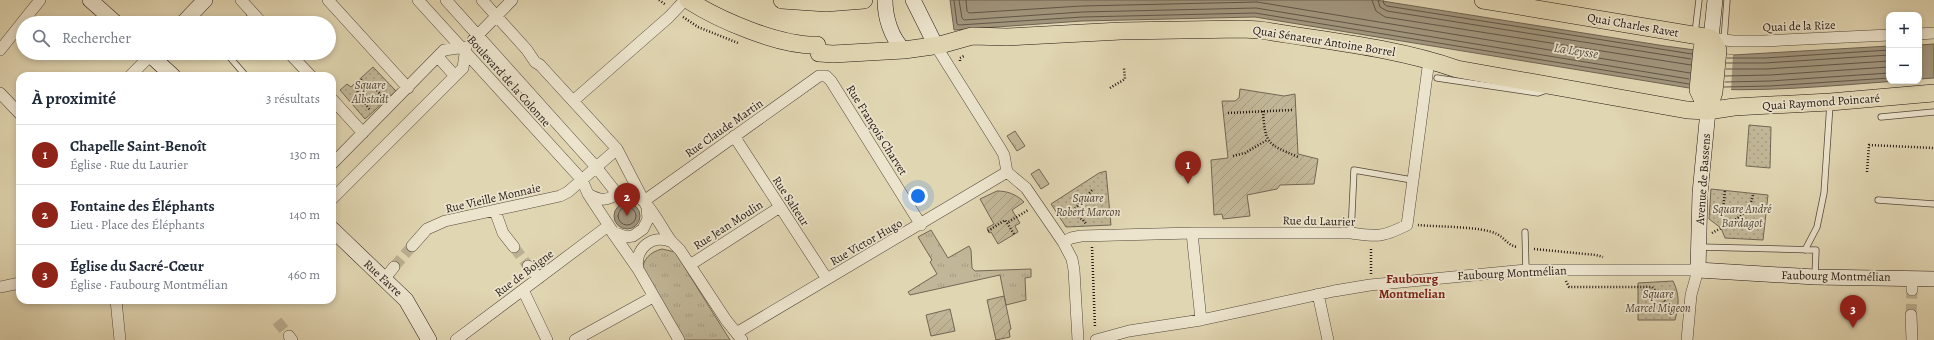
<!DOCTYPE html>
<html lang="fr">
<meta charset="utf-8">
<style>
body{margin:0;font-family:Alegreya,serif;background:#f2f2f3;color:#1f2937}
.controls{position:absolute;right:12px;top:12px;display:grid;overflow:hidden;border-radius:8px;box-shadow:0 2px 6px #0003}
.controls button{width:36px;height:36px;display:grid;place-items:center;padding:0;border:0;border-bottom:1px solid #e0e1e3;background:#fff;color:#1f2937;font:20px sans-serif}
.you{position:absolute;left:918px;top:196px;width:14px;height:14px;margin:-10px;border:3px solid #fff;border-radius:50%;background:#1a73e8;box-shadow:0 0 0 6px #1a73e833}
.badge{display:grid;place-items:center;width:26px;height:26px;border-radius:50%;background:#8f2418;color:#fff;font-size:13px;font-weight:700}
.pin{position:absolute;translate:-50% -33px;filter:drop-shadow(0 1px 2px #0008)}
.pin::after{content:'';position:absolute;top:21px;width:14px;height:12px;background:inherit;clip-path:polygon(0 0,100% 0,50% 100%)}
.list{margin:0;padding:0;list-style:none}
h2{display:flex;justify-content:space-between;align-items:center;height:52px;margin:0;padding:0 16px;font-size:17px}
h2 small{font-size:13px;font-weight:400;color:#747a83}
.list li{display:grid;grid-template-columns:26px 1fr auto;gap:12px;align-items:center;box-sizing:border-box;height:60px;padding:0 16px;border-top:1px solid #e0e1e3}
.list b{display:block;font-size:15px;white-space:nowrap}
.list p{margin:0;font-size:13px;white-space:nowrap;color:#747a83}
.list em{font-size:13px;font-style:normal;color:#747a83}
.icon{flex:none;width:22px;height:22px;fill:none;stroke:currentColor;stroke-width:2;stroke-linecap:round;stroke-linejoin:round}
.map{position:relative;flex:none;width:1934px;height:340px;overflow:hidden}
.search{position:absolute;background:#fff;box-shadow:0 2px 6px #0003;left:16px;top:16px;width:320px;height:44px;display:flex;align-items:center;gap:10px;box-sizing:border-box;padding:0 14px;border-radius:22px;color:#747a83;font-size:15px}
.panel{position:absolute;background:#fff;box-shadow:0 2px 6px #0003;left:16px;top:72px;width:320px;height:232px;border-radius:12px}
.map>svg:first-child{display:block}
.grass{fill:url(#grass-tufts);stroke:#726755}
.park{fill:url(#park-dots);stroke:#726755}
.garden{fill:url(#garden-furrows);stroke:#726755}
.water{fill:#a1957c;stroke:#6f6352}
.pier{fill:#e1d6b2}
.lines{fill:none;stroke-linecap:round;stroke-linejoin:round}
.shore{stroke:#625648;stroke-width:1}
.street-tunnel{stroke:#bbb092;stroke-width:11;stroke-dasharray:11 5.5;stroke-linecap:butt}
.lane-casing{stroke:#53483b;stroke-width:7}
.street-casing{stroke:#53483b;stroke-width:12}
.secondary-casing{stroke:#241813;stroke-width:16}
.primary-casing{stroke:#241813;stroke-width:18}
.path{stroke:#241813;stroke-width:2.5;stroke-dasharray:1 2;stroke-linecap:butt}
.lane{stroke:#ece4cd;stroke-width:5.5}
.street{stroke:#ece4cd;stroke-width:11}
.secondary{stroke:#ece4cd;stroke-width:15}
.primary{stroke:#e1d6b2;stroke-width:17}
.labels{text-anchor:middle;stroke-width:3.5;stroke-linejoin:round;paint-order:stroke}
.street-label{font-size:12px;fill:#241813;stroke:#ece4cd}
.park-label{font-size:12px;font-style:italic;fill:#53473b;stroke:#ece4cd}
.water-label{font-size:13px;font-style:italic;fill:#564a3d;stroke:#ece4cd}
.neighbourhood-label{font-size:13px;font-weight:bold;fill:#7a1f14;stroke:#ece4cd}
</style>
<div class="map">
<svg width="1934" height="340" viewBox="0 0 1934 340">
<defs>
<pattern id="grass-tufts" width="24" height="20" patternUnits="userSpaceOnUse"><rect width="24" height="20" fill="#c1b697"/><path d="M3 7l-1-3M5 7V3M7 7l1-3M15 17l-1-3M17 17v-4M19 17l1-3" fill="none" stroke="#a69c81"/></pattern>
<pattern id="park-dots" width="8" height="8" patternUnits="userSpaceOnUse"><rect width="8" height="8" fill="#c1b697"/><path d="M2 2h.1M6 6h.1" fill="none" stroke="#a69c81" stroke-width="1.8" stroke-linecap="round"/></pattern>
<pattern id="garden-furrows" width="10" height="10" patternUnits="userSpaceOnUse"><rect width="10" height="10" fill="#c1b697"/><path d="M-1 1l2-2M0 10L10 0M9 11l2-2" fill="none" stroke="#a69c81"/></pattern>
</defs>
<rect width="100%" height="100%" fill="#e1d6b2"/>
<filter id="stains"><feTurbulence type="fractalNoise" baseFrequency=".005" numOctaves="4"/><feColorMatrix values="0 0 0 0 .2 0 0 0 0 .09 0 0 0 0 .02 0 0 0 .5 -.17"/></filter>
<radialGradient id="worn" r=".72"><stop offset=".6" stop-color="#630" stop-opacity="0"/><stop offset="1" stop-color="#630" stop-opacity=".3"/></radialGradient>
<path class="grass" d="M1015 131 1025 146 1017 151 1007 136Z
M1039 169 1049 184 1041 189 1031 174Z
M931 230 948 258 969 246 971 250 972 268 975 271 1031 269V277L1025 278 1026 300 1006 305 1000 275 910 295 908 292 937 274 930 262 932 260 918 237Z
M662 249 675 252 730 340H683L642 271C643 259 650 252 662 249Z"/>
<path class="park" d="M373 67 396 91 365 119 340 90 347 84 351 87Z
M1749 125 1771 127 1770 168 1746 166Z
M1106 171 1111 225 1066 227 1051 204 1099 173Z
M1711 189 1768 195 1763 240 1725 238 1721 228 1709 219Z
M1673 281C1680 295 1679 306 1675 320H1638V283Z"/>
<path class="garden" d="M1240 89 1284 96 1295 94 1298 154 1318 159 1314 184 1280 185 1277 189 1247 195 1250 216 1223 219 1222 214 1214 215 1211 160 1228 158 1222 101H1235L1239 98Z
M997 191C1007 191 1016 194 1024 202L1012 210 1020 223 1015 226 1018 232 998 244 991 232 989 233 987 228 994 224 980 199Z
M1004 296 1011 329 1009 330 1010 337 996 340 987 300Z
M950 309 955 331 931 336 926 315Z"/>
<path class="water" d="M950 0H1376L1665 46 1733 55 1889 46V81H1897C1828 86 1758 93 1689 88L1255 17 1082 21 954 30Z
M1934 44V78L1919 79V45Z
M614 216a13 13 0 1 1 26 0a13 13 0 1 1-26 0Z"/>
<path class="pier" d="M1694 50 1733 55 1731 91 1689 88Z"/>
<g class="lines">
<path class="shore" d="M954 0 957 24 959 25 1082 17 1255 13 1689 84
M959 0 962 18 964 20 1082 12 1256 8 1689 79
M966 0 967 11 969 13 1082 6 1257 2 1690 73
M1372 0 1376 11 1385 17 1691 65
M1378 0 1380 7 1387 11 1691 59
M1383 0 1384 4 1387 6 1692 54
M1727 58H1765L1889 50
M1726 63H1765L1889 55
M1726 69H1766L1889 61
M1725 76 1770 75 1889 67
M1725 82 1770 81 1889 73
M1724 87 1770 86 1889 78
M618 216a9 9 0 1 1 18 0a9 9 0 1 1-18 0Z"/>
<path class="street-tunnel" d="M514 247 528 266
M394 267 412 246
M1911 315 1912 290
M277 321 289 336"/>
<defs>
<path id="lane" d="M243 23 253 14
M1695 33 1699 0
M1724 40 1727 0
M226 53 246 76
M1437 78 1538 93 1547 90
M1881 117 1934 112
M1878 200 1934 204
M1525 232 1526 270
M1351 233 1354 170 1412 180
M1699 247 1816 250 1815 277
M1805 250 1817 227 1824 193 1830 104"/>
<path id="street" d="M241 0 262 23
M328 0 408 88
M418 0 582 180 588 194 613 232 626 237 633 236 643 229 648 219 647 207 617 149 540 65 535 62 527 50 482 0
M446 0 596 167 618 195
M1919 34 1934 33
M1711 38 1733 41H1763L1889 35
M473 40 512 0
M936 46 1000 148 1004 155 1007 172 1026 188 1063 242 1072 259 1074 270 1078 340
M0 50 40 0
M289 53 311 76
M438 57 455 76
M130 76 151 55
M0 93 20 114
M332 99 363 133
M573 101 669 17 685 0
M734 136 827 279
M332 164 444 50 466 47 463 68 332 199
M588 194C610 206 608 194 626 193 647 193 660 227 671 241 674 244 677 247 680 250L726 320 742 340
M644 201 819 76H826L831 81 921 225
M495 211 503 233 514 247
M612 232 638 269 679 340
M1192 233 1201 320
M1063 242 1071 238 1081 236 1192 233H1351C1378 237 1383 237 1407 225L1429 60
M412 246 427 229 445 221 560 196 568 192 617 149
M690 265 780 207
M528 266 539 278
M638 269C634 249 652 233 672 242
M385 278 394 267
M0 287 20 283
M523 290 547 340
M1912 290V278
M1318 294 1328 340
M116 300 120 340
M1911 315 1912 340
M738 332 1007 172
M289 336 292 340
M456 340 608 226
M575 340 653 297
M1096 340 1129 331 1201 320 1334 291 1370 285 1526 270H1698L1691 295 1687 340"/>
<path id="secondary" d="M90 0 116 23
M885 0C885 17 891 38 904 50
M913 0 936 46
M183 23 205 0
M1711 38 1715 0
M148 53 173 76
M1708 111 1700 193 1698 270 1815 277 1934 279
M332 229 406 300 429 340"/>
<path id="primary" d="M688 0C719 20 779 46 817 45L819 53 833 54 904 50 940 45 972 36 1007 37 1121 31 1242 29 1260 30C1325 41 1394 47 1457 69L1687 110 1708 111 1734 107 1830 102 1934 93
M782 0 826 3 864 0
M1483 0 1711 38
M1708 111 1698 90 1702 48 1711 38
M1708 111 1714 92 1718 50 1711 38"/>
</defs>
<use href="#lane" class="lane-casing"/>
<use href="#street" class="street-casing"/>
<use href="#secondary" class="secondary-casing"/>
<use href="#primary" class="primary-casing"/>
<path class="path" d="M659 0 666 5
M683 17 698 27 738 43
M960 61V58L964 56
M361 79 362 81 356 87 359 96 370 110
M1110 88 1125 79 1124 68
M359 96 372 85 383 97
M1263 111C1265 145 1268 144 1298 157
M1228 113 1292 110
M1233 156 1245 153 1267 140
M1867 172 1869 145 1934 148
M1712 210 1723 211 1725 190
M1071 213 1092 190
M1056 214 1068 211 1083 220 1086 224
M1418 225C1437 227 1481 226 1497 234 1505 238 1508 246 1518 247
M988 231 1005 220 1007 223
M1712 233C1728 224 1751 215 1753 194
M1014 234 1007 223 1028 210
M1092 247 1095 328
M1534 249 1596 255 1603 257
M1371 274V247
M1566 281 1569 287H1652L1672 309 1679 312"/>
<use href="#lane" class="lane"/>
<use href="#street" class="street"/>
<use href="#secondary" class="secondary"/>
<use href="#primary" class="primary"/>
</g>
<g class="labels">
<g class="street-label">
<text transform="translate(1633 25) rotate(10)" y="4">Quai Charles Ravet</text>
<text transform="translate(1799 26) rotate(-2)" y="4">Quai de la Rize</text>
<text transform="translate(1324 41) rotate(9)" y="4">Quai Sénateur Antoine Borrel</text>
<text transform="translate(509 81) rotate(48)" y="4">Boulevard de la Colonne</text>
<text transform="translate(1821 102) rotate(-4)" y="4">Quai Raymond Poincaré</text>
<text transform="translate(724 128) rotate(-35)" y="4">Rue Claude Martin</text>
<text transform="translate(877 130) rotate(58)" y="4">Rue François Charvet</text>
<text transform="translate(1703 179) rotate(-86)" y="4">Avenue de Bassens</text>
<text transform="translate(493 198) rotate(-13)" y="4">Rue Vieille Monnaie</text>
<text transform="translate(791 201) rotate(57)" y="4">Rue Salteur</text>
<text transform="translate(1319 221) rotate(1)" y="4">Rue du Laurier</text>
<text transform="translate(728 225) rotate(-33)" y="4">Rue Jean Moulin</text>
<text transform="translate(866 242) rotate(-30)" y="4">Rue Victor Hugo</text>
<text transform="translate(524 273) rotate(-37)" y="4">Rue de Boigne</text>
<text transform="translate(1512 273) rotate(-3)" y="4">Faubourg Montmélian</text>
<text transform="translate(1836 276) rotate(1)" y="4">Faubourg Montmélian</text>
<text transform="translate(383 278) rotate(43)" y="4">Rue Favre</text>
</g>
<g class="park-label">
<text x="370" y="89">Square<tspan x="370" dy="14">Albstadt</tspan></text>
<text x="1088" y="202">Square<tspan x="1088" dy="14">Robert Marcon</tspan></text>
<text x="1742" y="213">Square André<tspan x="1742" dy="14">Bardagot</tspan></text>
<text x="1658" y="298">Square<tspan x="1658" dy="14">Marcel Migeon</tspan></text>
</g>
<g class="water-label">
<text transform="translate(1576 50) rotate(9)" y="5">La Leysse</text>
</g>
<g class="neighbourhood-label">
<text x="1412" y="283">Faubourg<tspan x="1412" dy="15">Montmelian</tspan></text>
</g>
</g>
<rect width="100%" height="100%" filter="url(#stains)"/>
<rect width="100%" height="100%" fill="url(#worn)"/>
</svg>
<div class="controls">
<button>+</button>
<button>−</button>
</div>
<div class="you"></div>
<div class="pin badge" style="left:1188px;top:184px">1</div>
<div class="pin badge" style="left:627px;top:216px">2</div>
<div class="pin badge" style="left:1853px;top:328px">3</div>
<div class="search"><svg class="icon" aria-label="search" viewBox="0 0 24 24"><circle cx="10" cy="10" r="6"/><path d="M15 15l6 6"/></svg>Rechercher</div>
<section class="panel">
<h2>À proximité<small>3 résultats</small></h2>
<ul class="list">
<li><span class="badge">1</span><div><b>Chapelle Saint-Benoît</b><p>Église · Rue du Laurier</p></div><em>130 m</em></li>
<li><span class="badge">2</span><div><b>Fontaine des Éléphants</b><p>Lieu · Place des Éléphants</p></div><em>140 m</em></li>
<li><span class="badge">3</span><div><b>Église du Sacré-Cœur</b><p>Église · Faubourg Montmélian</p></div><em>460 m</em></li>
</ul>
</section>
</div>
